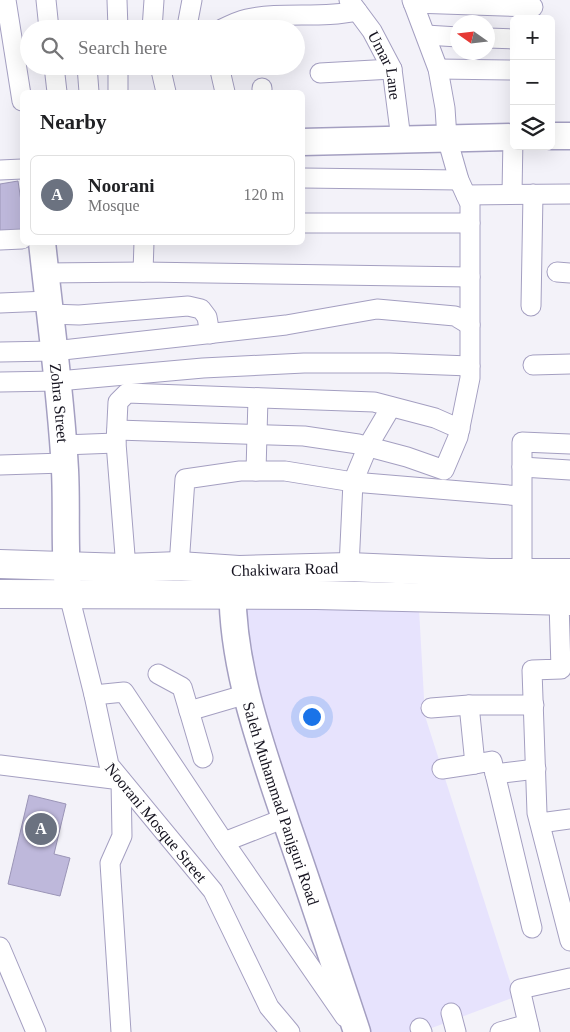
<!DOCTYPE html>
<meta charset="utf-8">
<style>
body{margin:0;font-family:"Times New Roman",serif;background:#f2f2f2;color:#202124}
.controls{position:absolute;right:15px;top:15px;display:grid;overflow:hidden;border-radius:8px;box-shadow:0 5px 20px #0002}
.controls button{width:45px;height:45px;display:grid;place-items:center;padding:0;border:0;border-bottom:1px solid #e0e0e0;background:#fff;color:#202124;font:25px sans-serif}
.compass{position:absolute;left:450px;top:15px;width:45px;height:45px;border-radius:50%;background:#fff;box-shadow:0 5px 20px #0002;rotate:284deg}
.you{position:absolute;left:311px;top:716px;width:18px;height:18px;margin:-12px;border:4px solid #fff;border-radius:50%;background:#1a73e8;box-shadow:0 0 0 8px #1a73e833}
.badge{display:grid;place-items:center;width:32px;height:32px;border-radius:50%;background:#0b8043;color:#fff;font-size:16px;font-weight:700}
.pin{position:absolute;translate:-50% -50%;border:2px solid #fff;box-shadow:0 1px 5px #0006}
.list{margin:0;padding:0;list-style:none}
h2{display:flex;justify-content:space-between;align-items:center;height:65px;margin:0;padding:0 20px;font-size:21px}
h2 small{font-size:16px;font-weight:400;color:#757577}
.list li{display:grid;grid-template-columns:32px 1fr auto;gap:15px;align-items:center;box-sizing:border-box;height:80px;margin:0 10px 10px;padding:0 10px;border:1px solid #e0e0e0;border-radius:8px}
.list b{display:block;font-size:19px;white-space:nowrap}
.list p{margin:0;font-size:16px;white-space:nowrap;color:#757577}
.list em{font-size:16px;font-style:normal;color:#757577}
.icon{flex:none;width:28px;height:28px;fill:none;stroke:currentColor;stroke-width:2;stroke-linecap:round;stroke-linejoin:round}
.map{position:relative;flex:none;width:570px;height:1032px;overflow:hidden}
.search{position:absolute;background:#fff;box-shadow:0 5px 20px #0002;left:20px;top:20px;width:285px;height:55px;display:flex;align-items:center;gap:12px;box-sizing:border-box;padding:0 18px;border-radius:28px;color:#757577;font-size:19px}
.panel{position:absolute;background:#fff;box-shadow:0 5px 20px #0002;left:20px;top:90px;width:285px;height:155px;border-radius:8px}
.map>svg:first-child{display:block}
.built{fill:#e7e3fd}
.building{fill:#beb8db;stroke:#9b95b7}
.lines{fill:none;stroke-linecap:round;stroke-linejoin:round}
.street-casing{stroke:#a49fc1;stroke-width:21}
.secondary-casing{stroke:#a49fc1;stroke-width:29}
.primary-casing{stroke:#a49fc1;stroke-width:30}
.street{stroke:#fff;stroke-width:19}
.secondary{stroke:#fff;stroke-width:26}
.primary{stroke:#fff;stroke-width:28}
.labels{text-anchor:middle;stroke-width:4.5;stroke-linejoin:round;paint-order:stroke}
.street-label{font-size:16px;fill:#15131f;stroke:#f3f2f9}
</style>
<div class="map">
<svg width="570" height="1032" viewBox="0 0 570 1032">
<rect width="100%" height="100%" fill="#f3f2f9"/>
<path class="built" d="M235 585 418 591 425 716 515 997 421 1032H360L253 722Z"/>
<path class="building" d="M18 181 22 208V231L0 235V184Z
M29 795 66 804 54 854 70 858 60 896 8 884Z"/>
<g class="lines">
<defs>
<g id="street">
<path d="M6 0 22 101"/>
<path d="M46 0 49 29"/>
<path d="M117 0 118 29"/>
<path id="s1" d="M349 0 372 31 392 69 401 139"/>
<path d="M413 3 533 7"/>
<path d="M152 29 154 0"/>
<path d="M190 29 188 21 192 0"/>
<path d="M222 29C230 25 238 21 247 19 283 11 321 19 357 11"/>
<path d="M426 35 458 37"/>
<path d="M488 38 514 39"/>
<path d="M54 66 57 92"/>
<path d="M87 66 89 92"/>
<path d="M118 66V92"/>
<path d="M160 66 166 92"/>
<path d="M219 66 225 92"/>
<path d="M438 69 514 70"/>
<path d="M320 73 392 69"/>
<path d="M262 88V92"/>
<path d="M0 170 22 169"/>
<path d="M302 178 459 180"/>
<path d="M512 194 513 137"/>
<path d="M466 195 570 194"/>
<path d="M302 223H470"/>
<path d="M0 240 22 239"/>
<path d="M143 272 144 242"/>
<path d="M557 272 570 273"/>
<path d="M45 273 143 272 470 277"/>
<path d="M0 303 48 301"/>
<path d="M531 306 533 194"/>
<path d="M50 314 79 315 188 306 201 309 207 317 210 334"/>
<path d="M0 352 54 351 286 325 377 309 455 316 470 325"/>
<path d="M533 365 570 364"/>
<path d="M0 382 58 381 203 368 304 363H389L470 366"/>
<path d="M117 430 304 436 358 444 407 457 444 470 458 437 470 378V204L459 180 447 138 445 108 438 69 412 0"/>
<path d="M63 445 116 443"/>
<path d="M0 465 64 463"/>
<path d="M522 467 570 470"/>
<path d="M256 471 258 398"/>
<path d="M179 566 185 479 240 471H285L353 482 521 496"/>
<path d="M349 567 353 482 368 446 391 407"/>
<path d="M126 568 116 443 118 402 127 393 374 402 435 418 460 429"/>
<path d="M522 573V442L570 444"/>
<path id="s2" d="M69 595 94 695 109 765 213 891 269 1007 290 1032"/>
<path d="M559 602 561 669 532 670 537 813 570 941"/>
<path d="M158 674 182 687 203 758"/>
<path d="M94 695 124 692 224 842 345 1017"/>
<path d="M469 705 475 764 492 761 532 928"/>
<path d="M431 708 469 705H534"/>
<path d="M189 711 247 694"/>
<path d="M0 765 121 780 122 836 110 863 121 1032"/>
<path d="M442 769 475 764"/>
<path d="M495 774 536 769"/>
<path d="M540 823 570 819"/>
<path d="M224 842 285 818"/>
<path d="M0 947 36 1032"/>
<path d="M451 1013 456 1032"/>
<path d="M420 1028 422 1032"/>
<path d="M500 1032 528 1024"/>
<path d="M530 1032 520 989 570 978"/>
</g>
<g id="secondary">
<path d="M551 136H570"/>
<path d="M302 142 514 137"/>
<path id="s3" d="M42 242C50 318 61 394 65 470 67 509 64 549 68 588"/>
<path id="s4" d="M233 574C228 658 261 746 287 824 311 893 334 963 357 1032"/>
</g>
<g id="primary">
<path id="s5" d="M0 564 126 568 179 566 239 570 349 567 490 573H570"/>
<path d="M0 594 316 595 570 601"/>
</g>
</defs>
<use href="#street" class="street-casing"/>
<use href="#secondary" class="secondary-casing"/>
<use href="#primary" class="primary-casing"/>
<use href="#street" class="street"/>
<use href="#secondary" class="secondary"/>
<use href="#primary" class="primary"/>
</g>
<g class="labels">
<g class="street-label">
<text dy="6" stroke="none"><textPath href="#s1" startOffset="76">Umar Lane</textPath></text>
<text dy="6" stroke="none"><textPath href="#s3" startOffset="162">Zohra Street</textPath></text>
<text dy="6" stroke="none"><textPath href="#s5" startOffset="285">Chakiwara Road</textPath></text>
<text dy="6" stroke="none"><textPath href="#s4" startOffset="236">Saleh Muhammad Panjguri Road</textPath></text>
<text dy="6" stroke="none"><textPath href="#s2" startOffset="249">Noorani Mosque Street</textPath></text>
</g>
</g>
</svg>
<div class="controls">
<button>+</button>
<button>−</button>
<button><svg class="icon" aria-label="layers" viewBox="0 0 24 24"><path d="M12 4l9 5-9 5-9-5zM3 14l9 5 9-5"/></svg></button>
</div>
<svg class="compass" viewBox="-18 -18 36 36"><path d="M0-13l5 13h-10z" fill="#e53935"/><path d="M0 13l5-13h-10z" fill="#757577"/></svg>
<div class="you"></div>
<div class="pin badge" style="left:41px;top:829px;background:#6b7280">A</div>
<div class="search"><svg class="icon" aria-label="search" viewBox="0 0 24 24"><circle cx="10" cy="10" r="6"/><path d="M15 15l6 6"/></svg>Search here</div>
<section class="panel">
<h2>Nearby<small></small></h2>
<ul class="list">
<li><span class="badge" style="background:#6b7280">A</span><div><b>Noorani</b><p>Mosque</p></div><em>120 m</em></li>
</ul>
</section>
</div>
